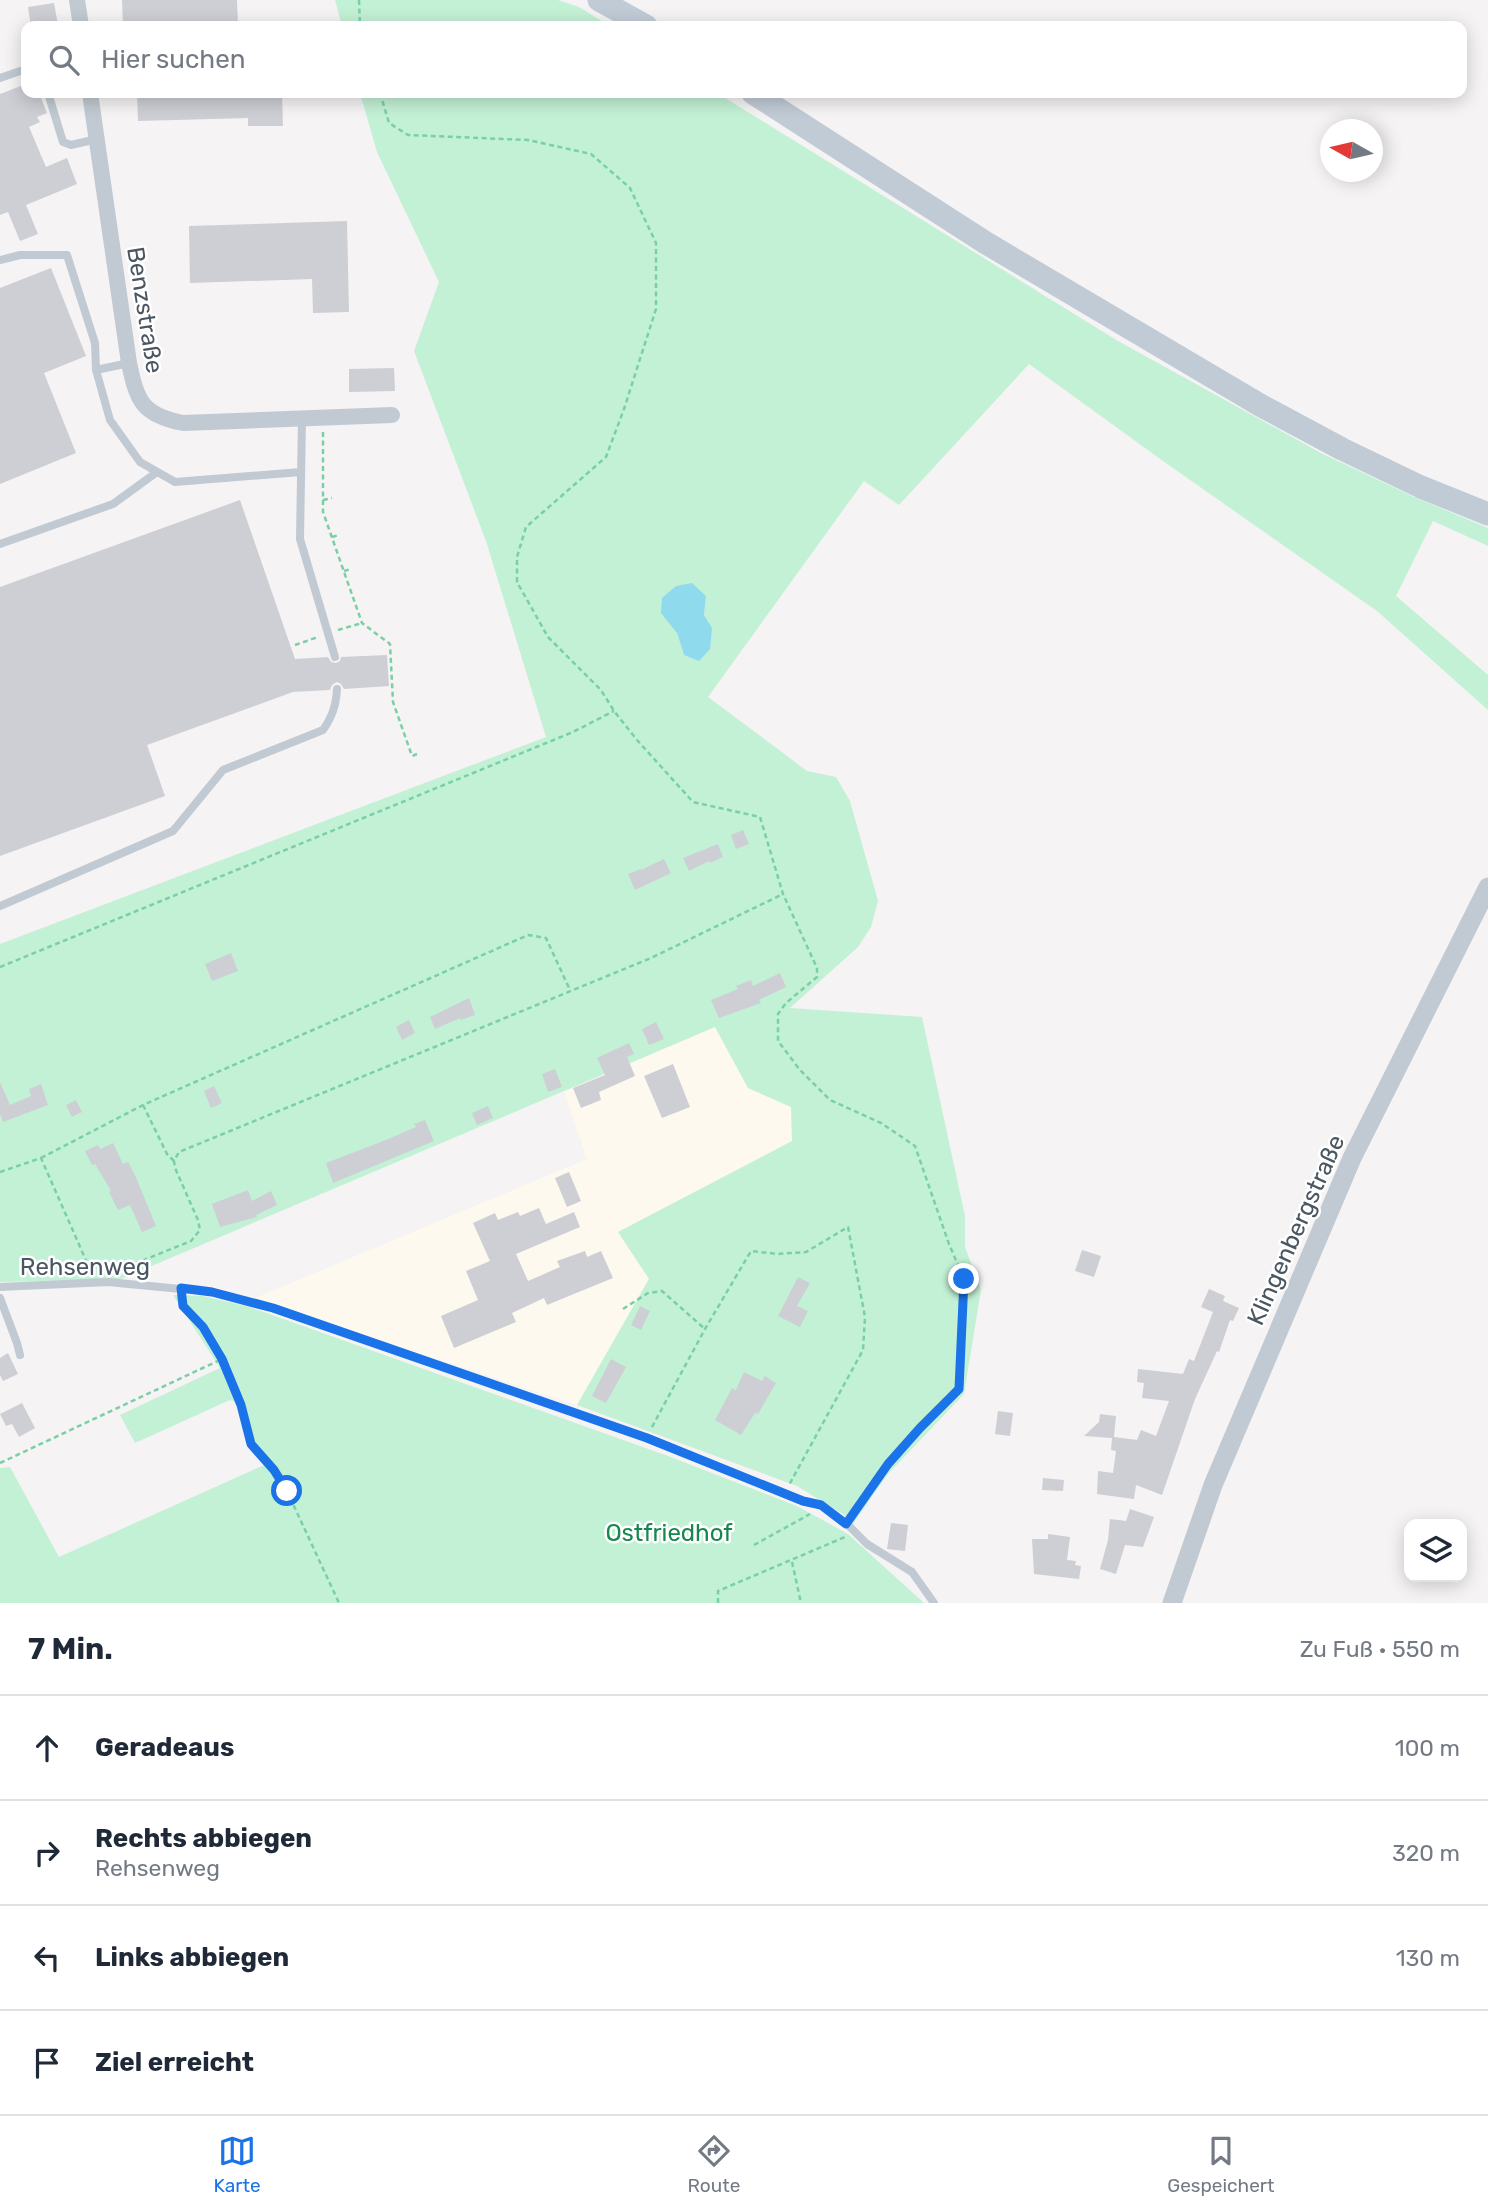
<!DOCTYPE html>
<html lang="de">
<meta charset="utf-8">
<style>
body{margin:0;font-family:Rubik,sans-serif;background:#f2f2f3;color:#1f2937}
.controls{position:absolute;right:21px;bottom:21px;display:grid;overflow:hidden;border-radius:14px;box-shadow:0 4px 18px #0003}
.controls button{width:63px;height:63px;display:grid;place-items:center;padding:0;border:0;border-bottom:2px solid #e0e1e3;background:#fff;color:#1f2937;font:35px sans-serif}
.compass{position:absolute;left:1320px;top:119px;width:63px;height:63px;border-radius:50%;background:#fff;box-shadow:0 4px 18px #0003;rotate:278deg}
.stop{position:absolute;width:21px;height:21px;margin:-16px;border:5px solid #1a73e8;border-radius:50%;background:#fff}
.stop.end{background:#1a73e8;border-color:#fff;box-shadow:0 2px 7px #0008}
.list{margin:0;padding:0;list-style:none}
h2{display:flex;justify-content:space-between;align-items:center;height:91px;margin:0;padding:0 28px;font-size:30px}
h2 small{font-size:23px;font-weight:400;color:#747a83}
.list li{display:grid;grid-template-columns:46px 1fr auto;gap:21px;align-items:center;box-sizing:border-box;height:105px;padding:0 28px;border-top:2px solid #e0e1e3}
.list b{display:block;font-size:26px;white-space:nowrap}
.list p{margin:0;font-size:23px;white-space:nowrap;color:#747a83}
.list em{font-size:23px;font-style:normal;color:#747a83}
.icon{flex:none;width:38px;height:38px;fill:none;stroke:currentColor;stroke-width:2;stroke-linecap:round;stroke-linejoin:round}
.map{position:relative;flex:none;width:1488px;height:1603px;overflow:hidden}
.search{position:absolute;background:#fff;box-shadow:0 4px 18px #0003;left:21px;right:21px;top:21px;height:77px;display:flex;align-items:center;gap:18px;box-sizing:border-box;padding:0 24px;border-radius:14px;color:#747a83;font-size:26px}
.sheet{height:511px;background:#fff}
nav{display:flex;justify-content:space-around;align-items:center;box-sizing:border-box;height:98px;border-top:2px solid #e0e1e3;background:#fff;font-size:19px;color:#747a83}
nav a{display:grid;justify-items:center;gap:4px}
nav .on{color:#1a73e8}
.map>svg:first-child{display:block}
.commercial{fill:#fdf9ef}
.green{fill:#c3f1d5;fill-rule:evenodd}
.water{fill:#90daee}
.building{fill:#cdcfd5}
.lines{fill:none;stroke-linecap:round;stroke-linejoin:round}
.path{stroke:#7ad0a6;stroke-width:2.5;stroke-dasharray:5 3.5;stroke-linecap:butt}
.service{stroke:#c1cad2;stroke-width:8}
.minor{stroke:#c1cad2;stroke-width:16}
.tertiary{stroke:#c1cad2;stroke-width:19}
.secondary{stroke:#c1cbd6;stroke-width:23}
.route{stroke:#1a73e8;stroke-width:9}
.labels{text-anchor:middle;stroke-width:5;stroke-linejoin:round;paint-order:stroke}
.street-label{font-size:24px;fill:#4a5661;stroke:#fff}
.park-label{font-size:24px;fill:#17864f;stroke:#fff}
</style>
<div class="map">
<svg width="1488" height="1603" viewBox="0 0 1488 1603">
<rect width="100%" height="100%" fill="#f5f3f3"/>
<path class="commercial" d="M715 1027 748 1088 791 1107 792 1141 618 1232 649 1278 577 1405 253 1299 587 1159 564 1092Z"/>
<path class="green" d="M335 0H558L579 7 610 26H342Z
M360 93H717L1118 341 1321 453 1412 496 1488 528V546L1433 521 1396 596 1488 675V710L1377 611 1163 461 1029 364 899 505 864 481 708 697 807 771 836 777 850 801 878 901 871 927 858 947 790 1008 922 1017 965 1216V1247L981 1290 964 1394 887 1475 853 1524 846 1516 797 1486 577 1405 649 1279 618 1232 792 1141 791 1107 748 1088 715 1027 121 1279 0 1282V944L546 737 486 541 414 351 439 282 377 152ZM706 596 704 615 712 628 684 655 677 633Z
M173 1295 203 1296 250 1307 668 1456 797 1506 848 1534 924 1603H0V1468L10 1467 59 1557 271 1462 254 1441 244 1404 230 1400 135 1443 120 1415 220 1368Z"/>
<path class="water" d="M692 583 706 596 704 615 712 628 710 649 699 661 684 655 677 633 661 613 662 598 676 586Z"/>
<path class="building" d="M122 0H237L238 26H123Z
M54 3 58 25 31 26 28 7Z
M26 84V93H39L47 113 37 117 40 122 29 127 46 167 67 158 77 184 26 205 38 234 20 241 8 212 0 215V94Z
M137 93H282L283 126H248V118L138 121Z
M347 221 349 312 313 313 312 279 190 283 189 226Z
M51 268 86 356 44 373 76 453 0 484V288Z
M394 368 395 391 349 392V369Z
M240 500 295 659 328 657 331 662 336 663 340 661 341 657 387 655 389 686 344 689 341 684 337 682 332 685 330 690 293 692 147 745 165 796 0 856V587Z
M743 830 749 844 736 849 731 835Z
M718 844 723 857 710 863 709 861 689 871 683 858Z
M664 859 671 873 635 890 628 874 641 869V870Z
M231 953 238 971 212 981 205 964Z
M780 973 786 987 759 1000 761 1003 719 1018 711 1000 738 989 736 986 751 980 753 986Z
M469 998 475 1015 461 1020 460 1018 435 1029 430 1017Z
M409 1020 415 1033 402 1040 396 1027Z
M656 1022 664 1039 649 1045 642 1029Z
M629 1043 634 1054 627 1057 635 1076 599 1092 601 1100 581 1108 573 1088 605 1075 597 1058Z
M673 1064 690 1107 662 1118 644 1076Z
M555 1069 562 1087 548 1092 542 1074Z
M0 1082 10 1105 31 1096 29 1089 41 1084 48 1105 3 1122 0 1114Z
M214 1086 222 1103 211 1108 204 1091Z
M76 1100 82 1112 72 1117 66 1105Z
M488 1106 493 1118 477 1125 472 1113Z
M425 1120 434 1141 333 1183 326 1163 386 1140 416 1127 414 1124Z
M113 1143 123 1164 128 1162 135 1175 156 1226 142 1232 130 1205 118 1210 109 1192 111 1191 95 1164 92 1165 85 1151 98 1145 100 1149Z
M569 1172 581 1201 567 1207 555 1178Z
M248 1190 252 1201 271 1191 277 1205 256 1215 257 1217 220 1227 212 1204Z
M539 1208 546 1224 574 1212 580 1227 516 1254 528 1281 560 1267 557 1261 585 1251 587 1257 601 1251 613 1278 547 1305 544 1298 512 1313 516 1322 454 1348 441 1316 478 1300 466 1271 490 1261 473 1223 495 1213 498 1220 518 1212 520 1216Z
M1082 1250 1101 1256 1094 1277 1075 1271Z
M798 1277 810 1283 797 1306 808 1311 800 1327 778 1316Z
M1209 1289 1225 1296 1223 1301 1239 1308 1233 1321 1230 1320 1219 1352 1217 1351 1195 1399 1162 1495 1136 1485 1134 1499 1097 1494 1098 1471 1113 1473 1116 1451 1111 1450 1112 1438 1084 1436 1099 1422 1100 1414 1116 1416 1114 1437 1137 1440 1141 1430 1156 1436 1169 1401 1142 1398 1144 1383 1137 1382 1138 1369 1183 1374 1189 1359 1194 1361 1213 1312 1201 1307Z
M640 1306 650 1311 641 1330 631 1325Z
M8 1353 18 1374 3 1381 0 1375V1358Z
M611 1359 626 1367 606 1403 592 1396Z
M744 1372 762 1381 765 1376 776 1383 758 1414 755 1413 741 1435 715 1420 732 1388 736 1390Z
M22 1403 35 1428 19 1437 12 1424 6 1426 0 1414Z
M998 1411 1013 1413 1010 1436 995 1434Z
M1043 1478 1064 1480 1063 1491 1042 1490Z
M1130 1509 1154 1517 1143 1547 1125 1545 1116 1574 1100 1569 1108 1540 1110 1519 1126 1521Z
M891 1523 908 1525 905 1551 887 1549Z
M1048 1534 1070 1537 1067 1560 1076 1561 1075 1565 1081 1566 1079 1579 1034 1574 1032 1539H1048Z"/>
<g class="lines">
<path class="path" d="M359 0 360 26
M380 93 389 123 408 135 528 140 591 154 630 188 656 243V309L624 409 606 457 526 527 517 557V582L548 637 601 690 614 711 637 740 693 802 760 817 783 894 817 968V977L786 1003 778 1014V1041L800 1070 830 1100 881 1123 915 1146 949 1244 964 1279 959 1389 920 1428 888 1464 852 1516
M323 432V512L362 623 390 644 393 702 412 756 417 754
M323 500 332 498
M332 537 339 535
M344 571 351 569
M338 630 362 623
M295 645 318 637
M0 967 573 732 614 711
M143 1105 167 1154 174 1161
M41 1158 143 1105 528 935 546 938 570 990
M0 1172 41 1158 88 1265 90 1273
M119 1270 191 1241 200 1230 198 1220 175 1168 174 1161 179 1152 651 958 783 894
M182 1299 183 1306 203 1327 222 1359 241 1405 252 1444 274 1470 287 1491 339 1603
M623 1309 648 1293 662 1291 705 1329
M652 1427 705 1329 751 1251 778 1254 806 1252 848 1227 865 1317 863 1350 789 1485
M0 1463 222 1359
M754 1545 810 1514
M792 1562 801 1603
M718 1603V1591L845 1537"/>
<path class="service" d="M0 78 26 69
M48 93 63 142 71 145 97 139
M0 260 20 255H67L95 343 96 370 110 420 140 462 175 482 301 472
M96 370 129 363
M302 419 300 539 335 657
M0 544 113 504 157 472
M0 906 173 831 223 770 323 730C332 717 336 706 337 689
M0 1287 108 1282 212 1292 273 1308 647 1438 802 1501 821 1505 847 1524 867 1544 912 1572 934 1603
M0 1298 17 1343 20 1355"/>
<path class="minor" d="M77 0 81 26
M90 93 129 363C137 401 142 415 183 423L392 415"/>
<path class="tertiary" d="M1172 1603 1213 1485 1352 1158 1488 887"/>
<path class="secondary" d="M599 0 646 26
M753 93 986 243 1260 405 1342 449 1421 487 1488 514"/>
</g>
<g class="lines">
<path class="route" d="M287 1491 274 1470 251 1444 241 1405 222 1359 203 1327 183 1306 181 1288 212 1292 273 1308 475 1378 647 1438 803 1501 821 1505 846 1524 888 1464 920 1428 959 1389 964 1279"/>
</g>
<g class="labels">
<g class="street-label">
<text transform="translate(145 310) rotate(81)" y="8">Benzstraße</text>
<text transform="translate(1296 1230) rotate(-66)" y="8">Klingenbergstraße</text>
<text x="85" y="1275">Rehsenweg</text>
</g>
<g class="park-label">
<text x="669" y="1541">Ostfriedhof</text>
</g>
</g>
</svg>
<div class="controls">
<button><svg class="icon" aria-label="layers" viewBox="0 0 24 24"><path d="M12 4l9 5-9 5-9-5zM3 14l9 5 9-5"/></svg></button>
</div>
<svg class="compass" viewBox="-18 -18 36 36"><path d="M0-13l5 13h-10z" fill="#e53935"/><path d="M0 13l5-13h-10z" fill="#747a83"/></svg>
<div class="stop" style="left:287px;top:1491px"></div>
<div class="stop end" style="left:964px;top:1279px"></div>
<div class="search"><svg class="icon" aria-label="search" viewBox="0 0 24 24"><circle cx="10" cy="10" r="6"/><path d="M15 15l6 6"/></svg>Hier suchen</div>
</div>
<section class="sheet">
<h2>7 Min.<small>Zu Fuß · 550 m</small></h2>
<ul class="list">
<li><svg class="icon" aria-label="ahead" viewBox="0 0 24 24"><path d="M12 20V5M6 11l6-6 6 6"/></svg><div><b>Geradeaus</b></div><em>100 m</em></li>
<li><svg class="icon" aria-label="right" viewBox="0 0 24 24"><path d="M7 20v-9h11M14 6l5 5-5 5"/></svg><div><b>Rechts abbiegen</b><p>Rehsenweg</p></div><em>320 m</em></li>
<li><svg class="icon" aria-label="left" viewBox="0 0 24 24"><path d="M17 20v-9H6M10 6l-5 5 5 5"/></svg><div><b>Links abbiegen</b></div><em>130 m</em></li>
<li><svg class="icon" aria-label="arrive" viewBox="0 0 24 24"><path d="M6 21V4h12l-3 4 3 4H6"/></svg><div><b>Ziel erreicht</b></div></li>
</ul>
</section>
<nav>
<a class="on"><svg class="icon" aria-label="map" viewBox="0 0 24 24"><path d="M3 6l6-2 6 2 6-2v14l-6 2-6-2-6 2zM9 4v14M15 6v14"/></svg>Karte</a>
<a><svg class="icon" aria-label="directions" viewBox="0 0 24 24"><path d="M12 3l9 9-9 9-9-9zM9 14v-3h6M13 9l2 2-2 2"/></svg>Route</a>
<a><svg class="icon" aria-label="saved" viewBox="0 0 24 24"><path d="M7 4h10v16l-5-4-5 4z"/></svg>Gespeichert</a>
</nav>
